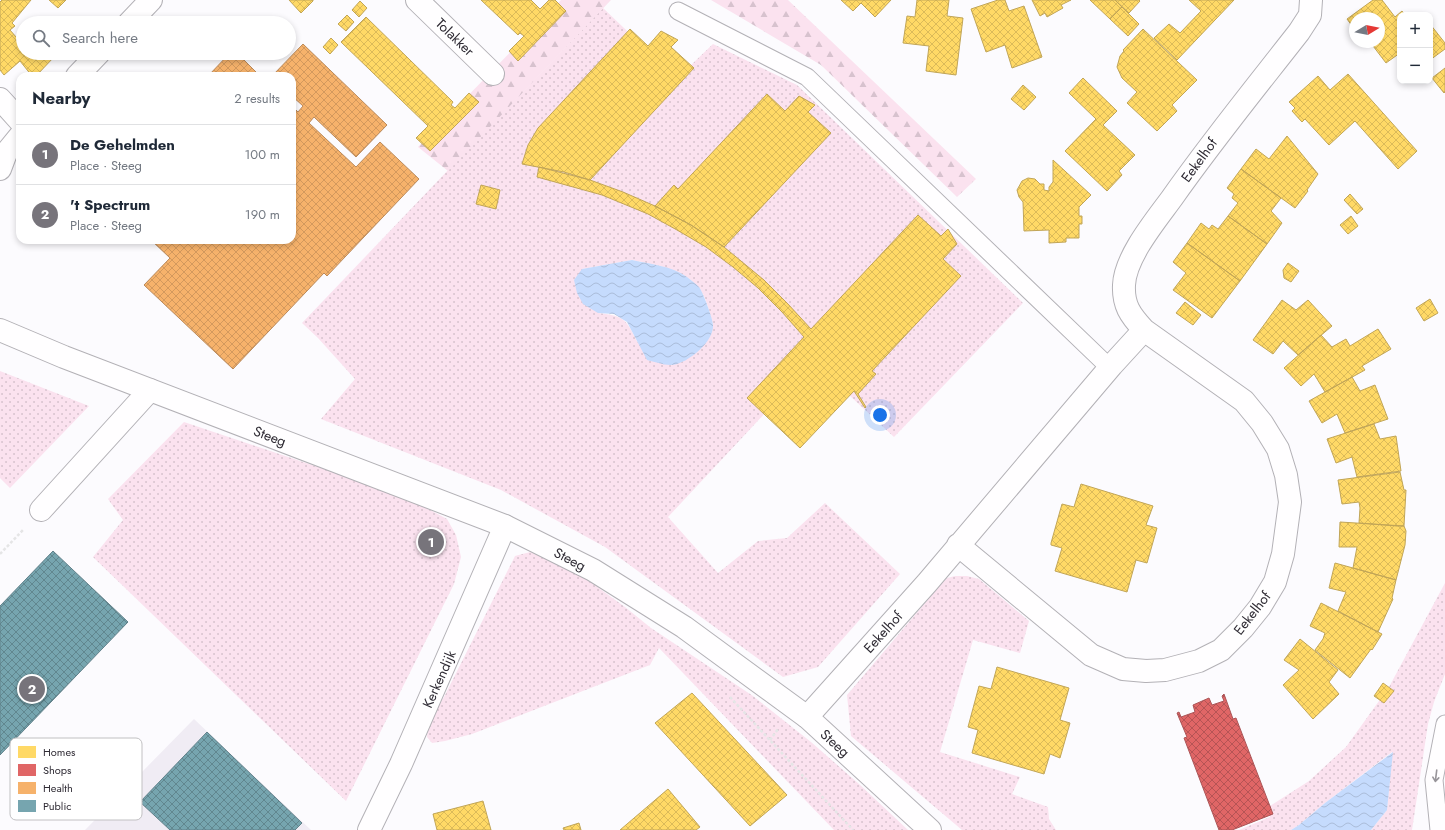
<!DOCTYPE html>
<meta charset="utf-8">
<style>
body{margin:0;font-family:Jost,sans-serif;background:#f6f6f7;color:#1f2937}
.controls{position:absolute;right:12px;top:12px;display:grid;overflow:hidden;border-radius:8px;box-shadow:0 2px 6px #0003}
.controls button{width:36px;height:36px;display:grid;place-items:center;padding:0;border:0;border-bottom:1px solid #e0e1e3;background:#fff;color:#1f2937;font:20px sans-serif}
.compass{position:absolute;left:1349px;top:12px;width:36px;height:36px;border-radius:50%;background:#fff;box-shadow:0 2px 6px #0003;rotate:80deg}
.you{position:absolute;left:880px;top:415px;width:14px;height:14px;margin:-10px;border:3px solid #fff;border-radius:50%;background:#1a73e8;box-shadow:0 0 0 6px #1a73e833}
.badge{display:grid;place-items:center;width:26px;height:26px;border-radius:50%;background:#77747b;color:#fff;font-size:13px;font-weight:700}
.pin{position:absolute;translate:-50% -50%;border:2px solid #fff;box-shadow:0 1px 4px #0006}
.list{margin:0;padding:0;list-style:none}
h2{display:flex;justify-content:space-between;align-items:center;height:52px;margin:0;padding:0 16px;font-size:17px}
h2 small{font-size:13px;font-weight:400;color:#747a83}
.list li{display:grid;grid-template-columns:26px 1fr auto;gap:12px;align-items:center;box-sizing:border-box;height:60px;padding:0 16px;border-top:1px solid #e0e1e3}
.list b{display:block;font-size:15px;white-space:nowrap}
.list p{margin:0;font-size:13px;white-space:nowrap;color:#747a83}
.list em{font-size:13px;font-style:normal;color:#747a83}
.icon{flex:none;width:22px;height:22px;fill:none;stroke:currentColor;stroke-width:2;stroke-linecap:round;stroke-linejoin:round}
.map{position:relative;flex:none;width:1445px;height:830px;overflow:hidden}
.search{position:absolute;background:#fff;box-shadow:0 2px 6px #0003;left:16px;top:16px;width:280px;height:44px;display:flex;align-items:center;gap:10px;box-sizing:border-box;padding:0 14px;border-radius:22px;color:#747a83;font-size:15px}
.panel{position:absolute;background:#fff;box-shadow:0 2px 6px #0003;left:16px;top:72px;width:280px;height:172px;border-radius:12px}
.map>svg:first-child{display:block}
.built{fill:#f0ecf4}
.grass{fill:url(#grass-dots);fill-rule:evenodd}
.forest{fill:url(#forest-firs)}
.water{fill:url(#water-waves)}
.homes{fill:url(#homes-cross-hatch);stroke:#c1a557}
.shops{fill:url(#shops-cross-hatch);stroke:#ab5557}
.health{fill:url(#health-cross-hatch);stroke:#bb8a5b}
.public{fill:url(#public-cross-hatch);stroke:#61818a}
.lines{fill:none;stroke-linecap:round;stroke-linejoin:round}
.lane-casing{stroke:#b3b1b6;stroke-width:19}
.street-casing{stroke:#b3b1b6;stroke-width:24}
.secondary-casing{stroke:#b3b1b6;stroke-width:24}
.path{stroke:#e5e5e6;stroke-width:2.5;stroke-dasharray:3 2;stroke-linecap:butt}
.lane{stroke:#fffeff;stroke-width:17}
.street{stroke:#fffeff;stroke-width:22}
.secondary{stroke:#fffeff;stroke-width:22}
.oneway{stroke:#98959a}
.labels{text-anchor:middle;stroke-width:4;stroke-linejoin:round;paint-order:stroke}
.street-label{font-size:14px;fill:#302c35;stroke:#fff}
.key{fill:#fff;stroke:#c1c0c2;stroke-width:1}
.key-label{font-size:11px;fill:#302c35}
</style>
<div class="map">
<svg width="1445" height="830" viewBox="0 0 1445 830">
<defs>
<pattern id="grass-dots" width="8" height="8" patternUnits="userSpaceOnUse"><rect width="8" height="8" fill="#fbe2ef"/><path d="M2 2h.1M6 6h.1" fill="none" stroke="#d7c2ce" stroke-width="1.8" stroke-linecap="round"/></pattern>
<pattern id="forest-firs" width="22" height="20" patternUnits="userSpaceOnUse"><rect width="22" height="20" fill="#fbe2ef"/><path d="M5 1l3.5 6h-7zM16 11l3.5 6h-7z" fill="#d7c2ce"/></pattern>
<pattern id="water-waves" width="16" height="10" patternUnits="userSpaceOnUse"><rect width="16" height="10" fill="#c5dbfd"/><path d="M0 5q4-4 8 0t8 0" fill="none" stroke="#aabcd9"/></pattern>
<pattern id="homes-cross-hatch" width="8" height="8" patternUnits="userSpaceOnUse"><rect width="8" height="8" fill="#ffd966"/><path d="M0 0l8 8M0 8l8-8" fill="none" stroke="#dbba59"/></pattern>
<pattern id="shops-cross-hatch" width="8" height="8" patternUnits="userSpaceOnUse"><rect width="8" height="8" fill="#e06666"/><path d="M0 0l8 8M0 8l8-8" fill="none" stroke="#b65455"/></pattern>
<pattern id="health-cross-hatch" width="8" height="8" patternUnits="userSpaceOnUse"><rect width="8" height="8" fill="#f6b26b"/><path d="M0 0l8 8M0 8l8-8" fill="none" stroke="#d3995d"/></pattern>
<pattern id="public-cross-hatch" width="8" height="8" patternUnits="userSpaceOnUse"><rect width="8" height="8" fill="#76a5af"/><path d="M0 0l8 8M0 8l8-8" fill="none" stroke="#61878f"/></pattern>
</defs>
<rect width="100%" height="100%" fill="#fcfbfe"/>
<path class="built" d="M194 719 311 830H85Z"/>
<path class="grass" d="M603 8 645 48 661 39 690 66 713 44 797 85 1023 303 894 437 849 395 780 397 668 517 718 573 758 541 787 538 825 503 900 574 818 667 783 677 605 547 501 490 321 419 355 379 318 338 302 323ZM632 260C655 265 683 268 699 288 706 296 710 314 713 325L638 343C626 320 626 316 598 313L582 269Z
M0 371 89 406 10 488 0 478Z
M184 422 348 477 419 504 447 519 456 535 461 557 454 584 346 801 93 557 123 520 108 499Z
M530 552 578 573 625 607 651 628 753 696 811 742 859 784 908 830H834L659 648 650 665 472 734 445 741 432 743 427 737 429 722 444 697 515 556Z
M955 576H967L979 579 1029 621 1020 653 973 640 940 752 1020 777 1012 794 1048 807 1049 819 1056 830H962L851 736 847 695 937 589 947 578Z
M1445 583V674L1434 702 1428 724 1412 830H1371L1387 810 1392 752 1325 803 1299 825 1291 830H1239L1270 817 1267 808 1309 781 1346 747 1389 687Z"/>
<path class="forest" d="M561 0H611L448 171 418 147Z
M711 0H788L976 179 957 197 821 65Z"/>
<path class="water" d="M632 260C650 264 672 266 687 277 691 280 696 284 699 287 703 292 713 319 713 325 714 341 691 360 677 364 668 367 656 362 647 360L627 322 614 314 598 313 583 304 577 293 574 280 582 269Z
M1393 752 1387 810 1371 830H1291L1299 825 1325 803Z"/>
<path class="homes" d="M2 0H31L12 23 15 26 10 30 23 45V53H50L54 57 36 76H32L20 61 4 75 0 70V2Z
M49 0H66L58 8Z
M289 0H313V1L301 13Z
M481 0H531L540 9 549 0H555L566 11 518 61 509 51 524 36 520 33 518 35Z
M841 0H891L875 17 861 3 853 11Z
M917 0H949L947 16 963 18 956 75 926 71 929 46 903 43 907 16 915 17Z
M998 0H1005L1009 11 1024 6 1042 57 1012 68 1005 45 986 52 971 9Z
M1032 0H1071L1061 5 1063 8 1047 17 1045 13 1040 16Z
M1090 0H1115L1122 7 1110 19Z
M1115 0H1139L1140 1 1129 13Z
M1189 0H1234L1177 60 1154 38 1169 24 1180 33 1201 11Z
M1373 0H1382L1395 17 1402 11 1405 15H1400V53L1386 63 1370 42H1379V18H1355V30L1347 19Z
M360 1 367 8 359 17 352 10Z
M1122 7 1139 24 1128 36 1110 19Z
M347 15 354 22 346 31 338 24Z
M366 17 453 102 451 105 455 108 469 93 479 102 430 151 416 138 428 126 341 42Z
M1430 24 1445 43V49L1430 60Z
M630 29 648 46 661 31 678 40 671 47 694 68 590 180 564 172 522 164 528 145 538 128Z
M1143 29 1197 80 1172 105 1177 111 1157 131 1127 103 1137 92 1122 78 1117 67 1120 56 1124 51 1123 50Z
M331 38 338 45 330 54 323 47Z
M1445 68V92L1444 93 1432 78Z
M1348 74 1417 151 1398 169 1355 121 1329 145 1305 119 1302 122 1292 111 1295 108 1289 102 1318 76 1330 90Z
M1083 78 1117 111 1103 125 1135 155 1119 171 1122 175 1107 191 1065 151 1096 119 1069 93Z
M1023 85 1036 97 1024 110 1011 99Z
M767 94 785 111 799 96 815 105 808 112 831 133 724 247 691 225 655 206 674 185 678 189Z
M1287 136 1318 174 1307 190 1308 191 1295 208 1241 169 1256 149 1269 159Z
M1053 160 1091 195 1079 207V216H1082V224H1079V238H1066V242L1049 243V230L1024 231 1023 202 1019 197 1017 190 1022 181 1028 178 1035 179 1040 184H1044V190L1049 191V187L1053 182Z
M539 167 590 180 623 192 655 206 691 225 724 247 764 280 788 304 811 329 918 215 941 236 948 229 957 244 943 259 961 276 872 371 876 374 858 394 866 407 865 408 854 391 800 448 747 398 804 337 782 312 758 288 733 267 706 247 677 230 648 214 602 195 537 177Z
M1241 169 1281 198 1271 211 1282 223 1267 244 1228 216 1238 203 1232 198 1234 194 1227 188Z
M481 185 500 190 496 209 476 204Z
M1350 194 1363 209 1357 214 1344 200Z
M1228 216 1267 244 1240 281 1187 243 1201 223 1209 229 1212 225 1218 229Z
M1351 216 1358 226 1348 234 1340 225Z
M1187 243 1240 281 1212 318 1173 290 1186 273 1173 262Z
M1288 263 1299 271 1291 282 1284 278 1283 270Z
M1430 299 1438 313 1424 321 1416 308Z
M1282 300 1296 310 1308 300 1332 326 1298 355 1283 341 1273 354 1253 340Z
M1185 302 1201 315 1193 325 1176 313Z
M1378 329 1391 349 1362 366 1365 370 1325 392 1314 374 1301 386 1284 368 1321 335 1332 347 1346 339 1350 346Z
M1352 377 1360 391 1375 385 1388 419 1345 433 1337 414 1322 423 1309 401Z
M1374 424 1380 439 1396 436 1401 471 1357 477 1352 457 1336 463 1327 439Z
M1400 472 1404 490H1406L1404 526H1397L1359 523 1360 508 1359 502 1342 504 1338 480Z
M1081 484 1153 506 1146 525 1157 528 1147 563 1136 560 1127 592 1055 571 1062 548 1051 545V543L1062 504 1074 507Z
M1340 522 1404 526 1406 531 1405 545 1396 580 1353 568 1357 547H1339Z
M1335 563 1396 580 1392 598 1393 599 1378 632 1338 611 1346 592 1329 588Z
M1321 603 1382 634 1372 650 1371 649 1350 678 1315 650 1323 639 1325 633 1310 626Z
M1300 639 1338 670 1329 682 1339 694 1313 719 1283 685 1299 670 1284 660Z
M997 667 1069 688 1060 720 1070 723 1060 758 1050 754 1044 774 972 753 978 730 968 727 979 686 991 689Z
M1383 683 1394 691 1384 703 1374 696Z
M692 693 787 795 750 826 655 723Z
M668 789 700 827 696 830H620Z
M483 801 491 830H437L433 814Z
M579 823 581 830H564L563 828Z"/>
<path class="shops" d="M1224 694 1233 719 1236 718 1273 814 1232 830H1219L1184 738 1187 737 1177 713 1179 712 1181 717 1195 712 1193 705 1209 698 1212 705 1224 701 1222 696Z"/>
<path class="health" d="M303 44 387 125 356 157 314 117 309 123 356 167 380 142 419 179 327 276 324 273 233 369 144 285 170 258 151 240H292V106L298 112 303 106 292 96V76H272Z
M230 53H237L260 76H208Z"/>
<path class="public" d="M53 551 128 622 0 755V606Z
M207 732 302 823 295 830H170L140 802Z"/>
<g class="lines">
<defs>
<path id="lane" d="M678 11 807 77 1110 368
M1439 830 1434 780 1445 724"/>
<path id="street" d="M417 0 493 74
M129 23 151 0
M77 76 99 53
M0 99 20 121
M0 169 6 153 20 136
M41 510 150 390
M958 545 1091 655 1123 669 1146 671 1165 670 1199 661 1221 650 1243 628 1260 607 1275 582 1283 554 1290 502 1286 475 1278 449 1262 423 1244 401 1144 330
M807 717 927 583 1112 365 1144 330C1130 315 1123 305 1124 285 1125 257 1156 220 1172 198 1212 141 1256 87 1299 32L1310 15 1311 0
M369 830 401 764 505 526"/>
<path id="secondary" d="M0 330 64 357 505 526 593 570 684 627 807 717 930 830"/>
</defs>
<use href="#lane" class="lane-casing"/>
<use href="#street" class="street-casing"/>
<use href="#secondary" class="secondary-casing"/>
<path class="path" d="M0 554 23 530
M730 697 853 830
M770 740 778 729"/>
<use href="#lane" class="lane"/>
<use href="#street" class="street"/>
<use href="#secondary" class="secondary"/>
</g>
<defs><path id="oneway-shaft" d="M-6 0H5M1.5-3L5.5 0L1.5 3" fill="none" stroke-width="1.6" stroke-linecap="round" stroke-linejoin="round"/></defs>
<use class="oneway" href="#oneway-shaft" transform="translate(1436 776) rotate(97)"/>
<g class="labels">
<g class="street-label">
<text transform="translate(455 37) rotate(44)" y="5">Tolakker</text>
<text transform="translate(1199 160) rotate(-54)" y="5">Eekelhof</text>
<text transform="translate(270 436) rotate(21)" y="5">Steeg</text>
<text transform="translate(570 559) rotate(27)" y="5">Steeg</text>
<text transform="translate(1252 613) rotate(-52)" y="5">Eekelhof</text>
<text transform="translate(883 632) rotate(-48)" y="5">Eekelhof</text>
<text transform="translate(439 679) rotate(-66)" y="5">Kerkendijk</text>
<text transform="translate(835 743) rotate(42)" y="5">Steeg</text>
</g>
</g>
<rect x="10" y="738" width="132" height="82" rx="6" class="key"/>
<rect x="18" y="746" width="18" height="12" fill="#ffd966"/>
<rect x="18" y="764" width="18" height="12" fill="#e06666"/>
<rect x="18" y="782" width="18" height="12" fill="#f6b26b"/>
<rect x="18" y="800" width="18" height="12" fill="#76a5af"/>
<g class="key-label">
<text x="43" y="756">Homes</text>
<text x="43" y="774">Shops</text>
<text x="43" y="792">Health</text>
<text x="43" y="810">Public</text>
</g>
</svg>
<div class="controls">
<button>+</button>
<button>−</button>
</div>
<svg class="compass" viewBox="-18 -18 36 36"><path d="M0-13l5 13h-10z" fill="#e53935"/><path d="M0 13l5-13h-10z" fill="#747a83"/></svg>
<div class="you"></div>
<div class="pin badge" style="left:431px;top:542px">1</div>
<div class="pin badge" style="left:32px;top:689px">2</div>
<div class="search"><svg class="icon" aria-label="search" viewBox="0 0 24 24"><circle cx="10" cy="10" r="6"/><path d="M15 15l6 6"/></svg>Search here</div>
<section class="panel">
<h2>Nearby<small>2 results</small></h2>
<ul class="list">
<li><span class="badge">1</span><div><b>De Gehelmden</b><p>Place · Steeg</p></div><em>100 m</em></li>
<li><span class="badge">2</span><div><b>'t Spectrum</b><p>Place · Steeg</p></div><em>190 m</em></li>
</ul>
</section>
</div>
